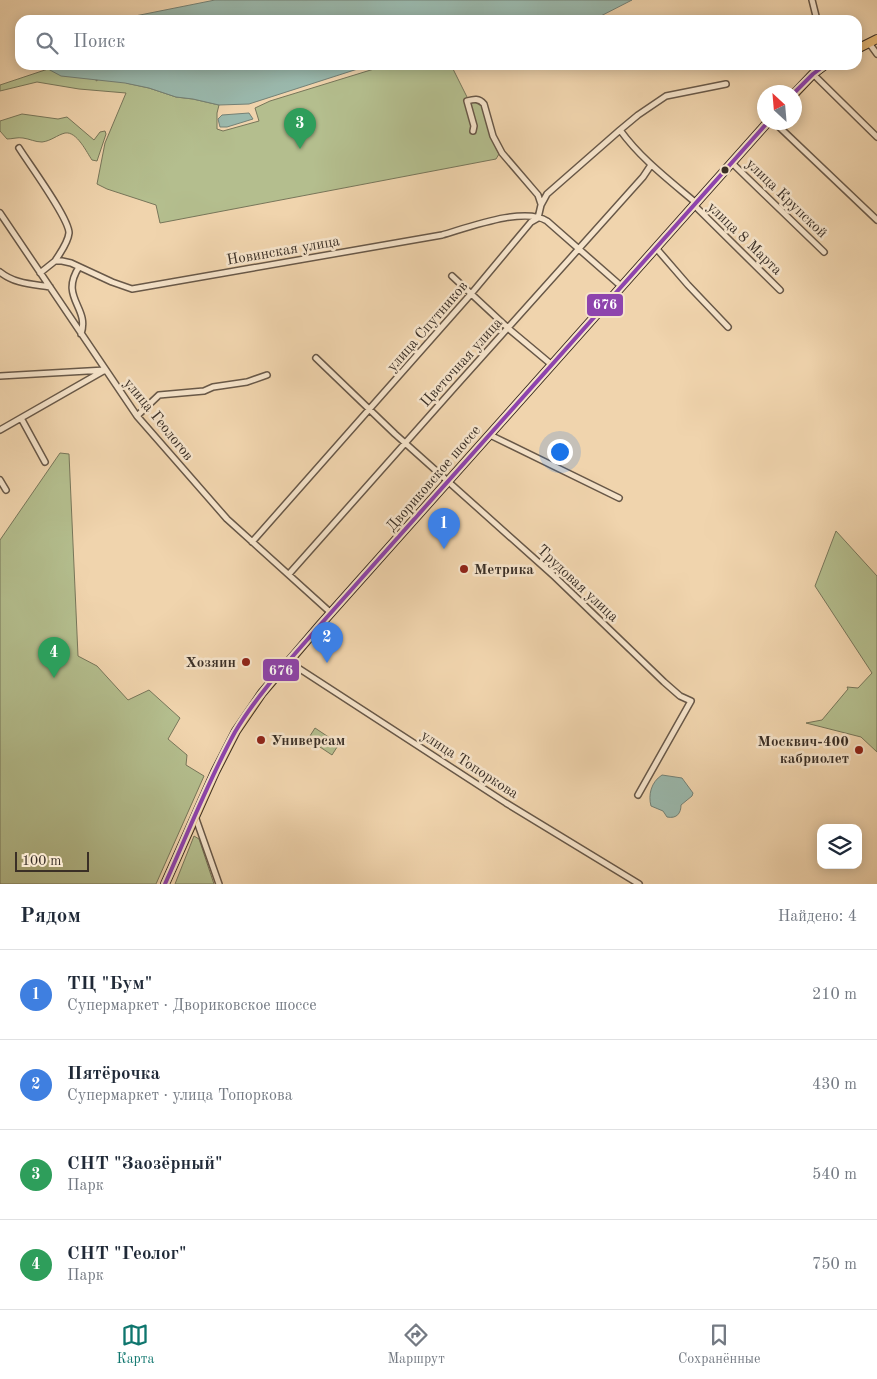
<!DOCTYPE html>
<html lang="ru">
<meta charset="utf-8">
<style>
body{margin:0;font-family:"Old Standard TT",serif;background:#f2f2f3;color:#1f2937}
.controls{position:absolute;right:15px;bottom:15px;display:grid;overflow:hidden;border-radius:10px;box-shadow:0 2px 12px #0003}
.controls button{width:45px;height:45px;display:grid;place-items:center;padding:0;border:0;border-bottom:1px solid #e0e1e3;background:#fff;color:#1f2937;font:25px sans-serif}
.compass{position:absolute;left:757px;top:85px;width:45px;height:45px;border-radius:50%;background:#fff;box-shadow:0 2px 12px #0003;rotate:334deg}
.scale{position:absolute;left:15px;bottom:12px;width:74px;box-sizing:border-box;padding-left:5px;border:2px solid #3a2f26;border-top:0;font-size:14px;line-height:18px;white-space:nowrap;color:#3a2f26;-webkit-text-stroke:4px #f5e3ca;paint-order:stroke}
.you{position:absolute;left:559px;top:451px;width:18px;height:18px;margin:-12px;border:4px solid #fff;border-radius:50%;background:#1a73e8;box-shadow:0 0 0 8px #1a73e833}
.badge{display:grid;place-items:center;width:32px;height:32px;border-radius:50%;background:#0f766e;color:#fff;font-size:16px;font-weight:700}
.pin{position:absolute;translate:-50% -41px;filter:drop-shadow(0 1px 2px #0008)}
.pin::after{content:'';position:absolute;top:26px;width:18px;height:15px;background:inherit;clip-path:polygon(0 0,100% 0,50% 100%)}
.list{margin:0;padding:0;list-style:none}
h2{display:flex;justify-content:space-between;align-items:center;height:65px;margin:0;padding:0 20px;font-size:21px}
h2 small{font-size:16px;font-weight:400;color:#747a83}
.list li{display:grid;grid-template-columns:32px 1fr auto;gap:15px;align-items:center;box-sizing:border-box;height:90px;padding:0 20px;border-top:1px solid #e0e1e3}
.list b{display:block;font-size:19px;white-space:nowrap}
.list p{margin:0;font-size:16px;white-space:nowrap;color:#747a83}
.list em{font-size:16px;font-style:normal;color:#747a83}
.icon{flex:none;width:28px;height:28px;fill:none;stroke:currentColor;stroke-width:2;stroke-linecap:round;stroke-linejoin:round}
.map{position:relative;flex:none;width:877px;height:884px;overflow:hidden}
.search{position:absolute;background:#fff;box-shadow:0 2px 12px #0003;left:15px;right:15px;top:15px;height:55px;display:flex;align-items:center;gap:12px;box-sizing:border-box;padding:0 18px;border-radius:15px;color:#747a83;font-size:19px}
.sheet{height:425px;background:#fff}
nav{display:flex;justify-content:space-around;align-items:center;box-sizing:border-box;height:70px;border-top:1px solid #e0e1e3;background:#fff;font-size:14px;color:#747a83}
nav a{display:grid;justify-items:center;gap:2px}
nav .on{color:#0f766e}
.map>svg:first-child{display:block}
.green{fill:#b4be8e;stroke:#77765a}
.water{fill:#9ab8ac;stroke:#748176}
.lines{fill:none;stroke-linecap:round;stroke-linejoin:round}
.street-casing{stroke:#685848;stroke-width:8}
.primary-casing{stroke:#3a2f26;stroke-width:10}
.street{stroke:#f5e3ca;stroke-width:5}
.primary{stroke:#e8ba76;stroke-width:8}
.bus-1-casing{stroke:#f5e3ca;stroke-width:8}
.bus-1{stroke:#8e44ad;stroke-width:4}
.bus-dot{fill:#3a2f26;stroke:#f5e3ca;stroke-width:2}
.poi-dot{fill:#8f2418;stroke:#f5e3ca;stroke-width:2}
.labels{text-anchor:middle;stroke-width:5;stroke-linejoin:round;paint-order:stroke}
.street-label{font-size:15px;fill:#3a2f26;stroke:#f5e3ca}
.poi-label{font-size:15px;font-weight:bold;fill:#3a2f26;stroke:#f5e3ca;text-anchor:start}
.line-badge{stroke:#f5e3ca;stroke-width:2}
.badge-label{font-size:14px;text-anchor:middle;font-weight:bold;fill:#fff}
</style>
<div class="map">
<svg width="877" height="884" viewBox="0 0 877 884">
<rect width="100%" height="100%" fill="#f0d4ad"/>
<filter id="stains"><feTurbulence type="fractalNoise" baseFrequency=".004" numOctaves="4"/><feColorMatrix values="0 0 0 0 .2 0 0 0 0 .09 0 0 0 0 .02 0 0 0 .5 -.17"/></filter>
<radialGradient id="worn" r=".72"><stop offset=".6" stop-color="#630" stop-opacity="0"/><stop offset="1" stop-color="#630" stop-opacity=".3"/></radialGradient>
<path class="green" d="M51 65H99L96 81 117 69 126 83 149 88 176 97 193 99 219 105 217 113V129L223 131 259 121 255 108 270 101 387 65H451L468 99 482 106 491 138 499 154 496 159 160 223 156 205 107 189 97 184 105 143 126 93 79 89 37 82 0 91V85L48 69Z
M22 114 58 119 67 117 94 140 100 132 105 131 106 134 97 161 92 160C87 153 77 131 65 133 57 135 51 141 42 142 35 142 30 139 23 138 18 137 12 139 7 139L0 131V121Z
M60 453 69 454 78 656 97 666 128 700 149 690 180 718 168 739 187 755 186 765 204 776 156 884H0V540Z
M836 531 877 576V752L861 737 806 723 822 720 848 689 847 687 858 688 872 673 815 586Z
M315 728 339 744 332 755 308 739Z
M194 836 199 839 214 884H175Z"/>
<path class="water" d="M215 0H632L593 20H124L130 17Z
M51 65H370L249 104 219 105 193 99 176 97 149 88 125 83 61 76 48 69Z
M249 113 253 119 227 127H220L218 119 222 115Z
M662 775 682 778 693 793 692 796 681 805C681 813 677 819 667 817L663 811 651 806C648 795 651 782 662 775Z"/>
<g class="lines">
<defs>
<path id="street" d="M812 0 817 20
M869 43 877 54
M813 74 877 137
M774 122 877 220
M620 130C641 159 669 180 696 203
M473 131 474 126 467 101C474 99 479 98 484 104L493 136 502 153 538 195 541 204
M19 148C29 164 69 218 69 233 68 243 60 253 55 261
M732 163 824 252
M694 205 780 290
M0 213 137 416 227 519 331 613
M656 248 688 285 728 327
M79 267C59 298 90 307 81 334
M0 272C15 284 32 284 50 287
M40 273 55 261H62L71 263 112 282 132 289 442 235C467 228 524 206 547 221L621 286
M452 276 509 329 552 365
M316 358 395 434 555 577 664 682 680 696 691 701 638 795
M0 376 105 370 0 430
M137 416 159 395 204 391 213 387 247 382 267 375
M21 418 45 462
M490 435 619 498
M0 480 6 490
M252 542 471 294 531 222 538 218 541 205 547 194 620 130 638 115 666 96 726 84
M289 574C406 441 525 309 643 177L651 165
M289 662 506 803 639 884
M195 816 219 884"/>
<path id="primary" d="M857 49 877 39
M794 94 813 74 825 65
M165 884 215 772 236 731 262 693 320 625 768 122"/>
</defs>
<use href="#street" class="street-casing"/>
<use href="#primary" class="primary-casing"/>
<use href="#street" class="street"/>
<use href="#primary" class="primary"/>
<defs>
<path id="bus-1" d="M794 93 813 74 825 65
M165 884C188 833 208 781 235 732 258 693 291 659 320 625L768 122"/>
</defs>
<use href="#bus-1" class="bus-1-casing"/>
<use href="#bus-1" class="bus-1"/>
</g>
<circle class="bus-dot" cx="725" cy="170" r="4.5"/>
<g class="poi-dot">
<circle cx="464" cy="569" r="5"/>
<circle cx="246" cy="662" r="5"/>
<circle cx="261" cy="740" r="5"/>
<circle cx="859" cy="750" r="5"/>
</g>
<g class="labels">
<g class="street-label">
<text transform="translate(787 198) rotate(44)" y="5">улица Крупской</text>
<text transform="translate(745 238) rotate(44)" y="5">улица 8 Марта</text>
<text transform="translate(283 250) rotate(-10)" y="5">Новинская улица</text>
<text transform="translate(427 326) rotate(-49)" y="5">улица Спутников</text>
<text transform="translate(461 362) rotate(-48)" y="5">Цветочная улица</text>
<text transform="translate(159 419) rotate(51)" y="5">улица Геологов</text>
<text transform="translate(433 478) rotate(-49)" y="5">Двориковское шоссе</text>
<text transform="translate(578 583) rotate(43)" y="5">Трудовая улица</text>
<text transform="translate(470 764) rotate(33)" y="5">улица Топоркова</text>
</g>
<g class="poi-label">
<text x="474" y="574">Метрика</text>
<text x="236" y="667" text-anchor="end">Хозяин</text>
<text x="271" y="745">Универсам</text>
<text x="849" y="746" text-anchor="end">Москвич-400<tspan x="849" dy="17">кабриолет</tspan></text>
</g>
</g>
<g class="line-badge">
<rect x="586" y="293" width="38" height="24" rx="5" fill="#8e44ad"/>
<rect x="262" y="658" width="38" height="24" rx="5" fill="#8e44ad"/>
</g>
<g class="badge-label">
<text x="605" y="309">676</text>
<text x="281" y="675">676</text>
</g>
<rect width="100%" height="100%" filter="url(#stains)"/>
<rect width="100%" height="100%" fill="url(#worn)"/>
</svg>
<div class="controls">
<button><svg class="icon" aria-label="layers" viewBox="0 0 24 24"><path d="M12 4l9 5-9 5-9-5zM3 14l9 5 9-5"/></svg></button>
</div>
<svg class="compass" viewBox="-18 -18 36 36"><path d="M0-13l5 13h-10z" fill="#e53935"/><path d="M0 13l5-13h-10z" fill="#747a83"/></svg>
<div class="scale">100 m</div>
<div class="you"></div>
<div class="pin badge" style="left:444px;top:549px;background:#3f7fe0">1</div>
<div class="pin badge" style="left:327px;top:663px;background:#3f7fe0">2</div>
<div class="pin badge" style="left:300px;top:149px;background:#2e9e5b">3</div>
<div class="pin badge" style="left:54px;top:678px;background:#2e9e5b">4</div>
<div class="search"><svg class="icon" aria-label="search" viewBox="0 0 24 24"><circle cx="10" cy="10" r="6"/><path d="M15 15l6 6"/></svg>Поиск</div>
</div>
<section class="sheet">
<h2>Рядом<small>Найдено: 4</small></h2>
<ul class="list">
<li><span class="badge" style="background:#3f7fe0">1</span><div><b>ТЦ &quot;Бум&quot;</b><p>Супермаркет · Двориковское шоссе</p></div><em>210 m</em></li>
<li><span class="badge" style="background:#3f7fe0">2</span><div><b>Пятёрочка</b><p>Супермаркет · улица Топоркова</p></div><em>430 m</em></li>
<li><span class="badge" style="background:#2e9e5b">3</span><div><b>СНТ &quot;Заозёрный&quot;</b><p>Парк</p></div><em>540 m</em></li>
<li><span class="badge" style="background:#2e9e5b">4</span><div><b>СНТ &quot;Геолог&quot;</b><p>Парк</p></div><em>750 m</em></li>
</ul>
</section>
<nav>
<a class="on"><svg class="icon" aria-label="map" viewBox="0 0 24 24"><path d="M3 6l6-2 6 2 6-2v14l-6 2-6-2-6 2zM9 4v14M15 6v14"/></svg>Карта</a>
<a><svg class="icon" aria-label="directions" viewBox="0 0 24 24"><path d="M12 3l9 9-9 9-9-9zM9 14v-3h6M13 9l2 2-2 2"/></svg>Маршрут</a>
<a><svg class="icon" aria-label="saved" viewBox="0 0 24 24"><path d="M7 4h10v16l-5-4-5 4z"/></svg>Сохранённые</a>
</nav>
